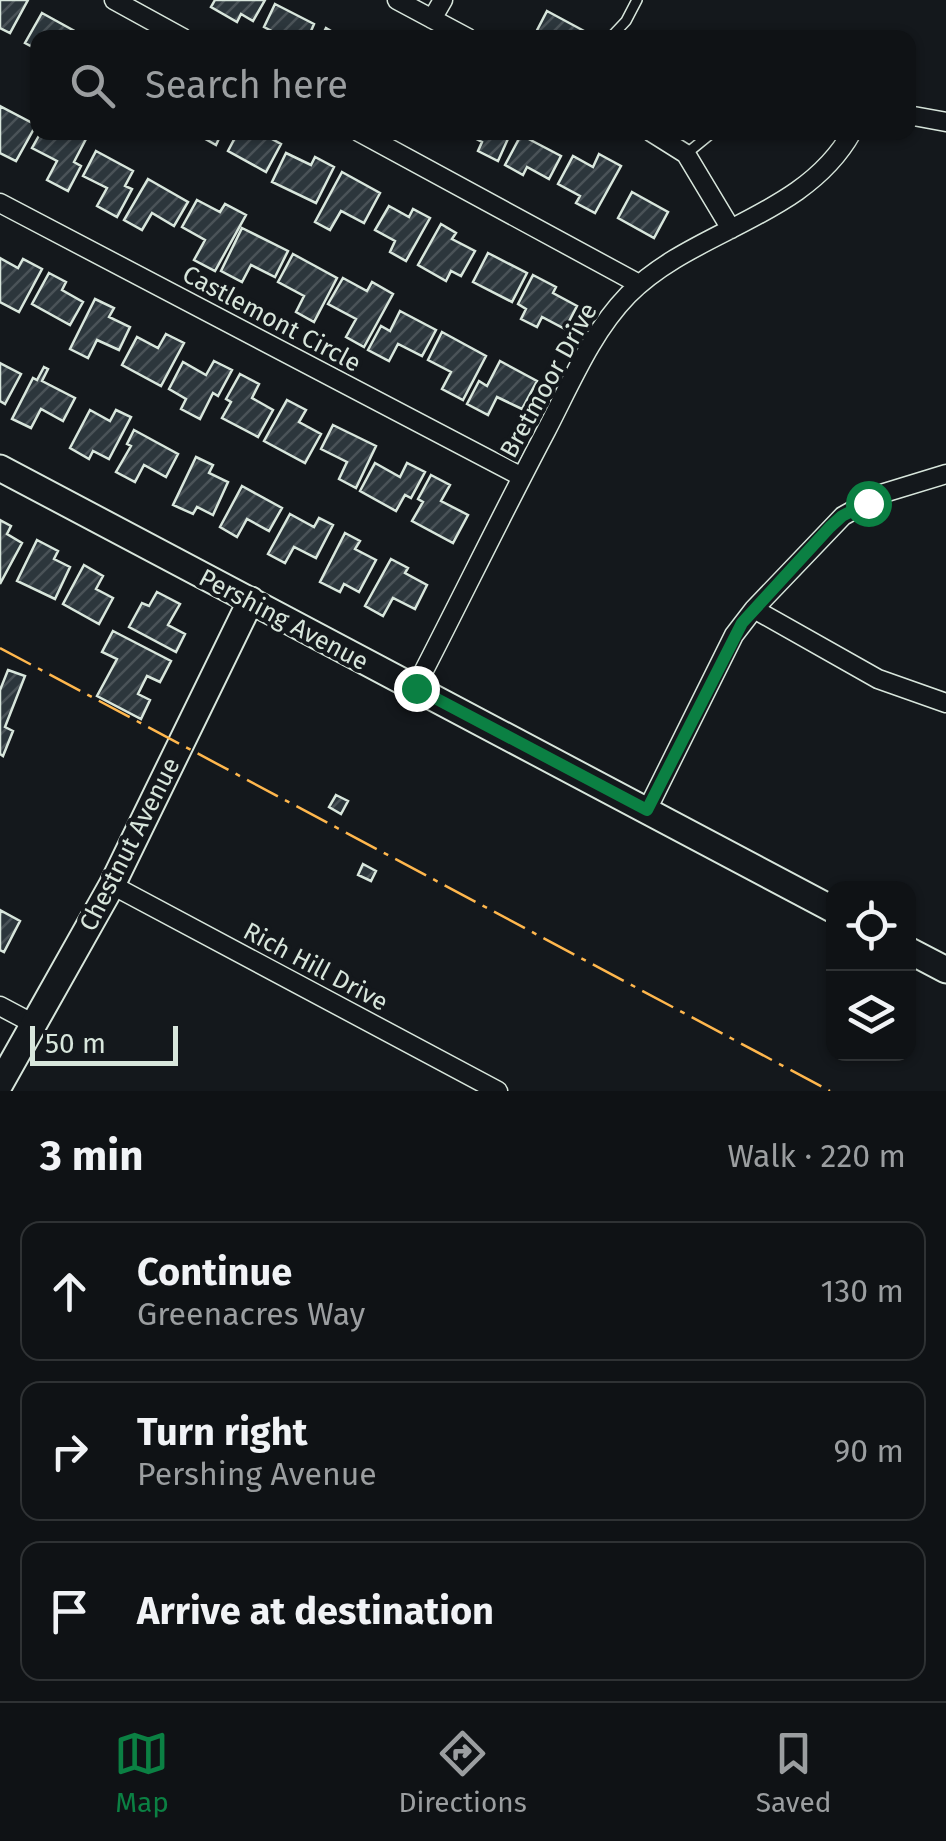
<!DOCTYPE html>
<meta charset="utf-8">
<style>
body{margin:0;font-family:"Fira Sans",sans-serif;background:#1d2022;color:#f1f3f6}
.controls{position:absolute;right:30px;bottom:30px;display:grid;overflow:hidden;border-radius:20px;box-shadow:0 2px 8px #0004}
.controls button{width:90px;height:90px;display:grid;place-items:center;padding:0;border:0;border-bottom:2px solid #2f3234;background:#0f1215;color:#f1f3f6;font:50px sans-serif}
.scale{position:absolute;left:30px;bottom:25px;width:148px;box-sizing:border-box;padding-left:10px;border:5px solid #d8e6dc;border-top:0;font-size:28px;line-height:35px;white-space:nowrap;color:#d8e6dc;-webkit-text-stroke:8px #14181c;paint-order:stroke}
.stop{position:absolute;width:30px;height:30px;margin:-22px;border:8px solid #0b8043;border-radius:50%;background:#fff}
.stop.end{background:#0b8043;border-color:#fff;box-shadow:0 2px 10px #0008}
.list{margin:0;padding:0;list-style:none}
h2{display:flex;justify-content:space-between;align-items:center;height:130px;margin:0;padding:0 40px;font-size:42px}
h2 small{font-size:32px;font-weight:400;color:#9b9ea0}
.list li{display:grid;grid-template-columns:65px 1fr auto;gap:30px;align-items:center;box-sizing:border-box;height:140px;margin:0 20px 20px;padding:0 20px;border:2px solid #2f3234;border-radius:20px}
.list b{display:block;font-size:38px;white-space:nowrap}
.list p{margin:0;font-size:32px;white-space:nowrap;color:#9b9ea0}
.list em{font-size:32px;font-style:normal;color:#9b9ea0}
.icon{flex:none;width:55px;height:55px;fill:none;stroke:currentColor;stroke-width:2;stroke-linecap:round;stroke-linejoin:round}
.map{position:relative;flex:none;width:946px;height:1091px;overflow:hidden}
.search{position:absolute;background:#0f1215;box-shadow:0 2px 8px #0004;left:30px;right:30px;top:30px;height:110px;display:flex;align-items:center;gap:25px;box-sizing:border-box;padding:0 35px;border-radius:20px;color:#9b9ea0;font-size:38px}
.sheet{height:610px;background:#0f1215}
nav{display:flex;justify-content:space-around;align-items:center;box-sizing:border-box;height:140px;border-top:2px solid #2f3234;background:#0f1215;font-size:28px;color:#9b9ea0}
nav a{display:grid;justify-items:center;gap:5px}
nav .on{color:#0b8043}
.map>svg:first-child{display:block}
.building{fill:url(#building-hatch);stroke:#d8e6dc;stroke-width:2.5}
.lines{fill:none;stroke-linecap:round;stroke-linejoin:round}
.lane-casing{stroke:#d8e6dc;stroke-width:12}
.street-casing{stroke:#d8e6dc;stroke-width:21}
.secondary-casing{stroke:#d8e6dc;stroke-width:29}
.lane{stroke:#14181c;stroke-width:9}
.street{stroke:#14181c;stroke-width:18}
.secondary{stroke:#14181c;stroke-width:25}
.power{stroke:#ffb74d;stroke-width:2.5;stroke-dasharray:35 8 5 8;stroke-linecap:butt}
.route{stroke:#0b8043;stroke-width:12}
.labels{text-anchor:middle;stroke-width:8;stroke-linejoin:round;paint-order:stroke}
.street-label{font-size:25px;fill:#d8e6dc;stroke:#14181c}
</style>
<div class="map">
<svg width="946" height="1091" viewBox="0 0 946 1091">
<defs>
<pattern id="building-hatch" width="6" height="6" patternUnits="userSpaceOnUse" patternTransform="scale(2.5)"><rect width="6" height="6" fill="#2c363c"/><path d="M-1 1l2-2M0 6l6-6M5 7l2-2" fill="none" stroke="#4a5358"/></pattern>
</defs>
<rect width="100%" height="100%" fill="#14181c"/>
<path class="building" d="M0 0H28L10 33 0 28Z
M215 0H265L253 21 241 14 237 22 211 7Z
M275 4 314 24 308 38H285L264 27Z
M547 11 586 32 584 38H533Z
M42 13 80 34 78 38H38V50L25 43Z
M326 28 343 38H321Z
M0 106 36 125 16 161 0 153Z
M41 132 66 135 79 132 87 137 74 162 81 166 68 191 47 180 57 161 32 148Z
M193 132H222L216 145Z
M238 132H259L281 144 266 172 228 151Z
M463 132H511L498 161 478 151 482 142Z
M521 135 561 156 549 179 527 167 523 175 505 165Z
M96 151 133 171 125 186 132 189 117 217 97 206 107 188 83 176Z
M286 153 311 165 315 157 334 167 316 203 272 182Z
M599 154 621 166 595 213 576 203 580 196 558 184 573 156 593 167Z
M342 172 380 193 364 223 341 211 330 230 315 222Z
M148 179 188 202 174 226 152 213 142 230 124 220Z
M632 192 668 212 654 238 618 218Z
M197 200 220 212 225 204 246 215 215 271 194 260 205 240 182 227Z
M389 206 409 217 413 209 430 218 406 261 390 252 395 241 375 230Z
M441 224 456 233 452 239 475 251 461 276 451 271 446 281 418 265Z
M242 228 288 251 275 277 251 265 242 282 221 271Z
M488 253 527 273 512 302 473 282Z
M293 254 337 278 314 322 296 312 304 296 278 282Z
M0 258 18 268 23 259 42 269 19 312 0 302Z
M49 273 66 282 62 290 83 302 70 325 32 304Z
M533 275 556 287 553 293 577 306 565 329 542 317 537 327 521 319 526 309 518 304Z
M343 278 367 291 372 282 393 294 364 347 346 337 356 319 328 304Z
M95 299 114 308 109 317 130 327 119 350 97 340 88 358 70 349Z
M400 311 436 330 422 356 398 344 389 361 368 350 381 326 390 331Z
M442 332 486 356 463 400 442 389 451 372 428 360Z
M166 334 184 343 161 386 122 365 137 337 158 348Z
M214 361 232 370 218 396 213 393 200 419 181 409 186 399 169 389 183 362 206 375Z
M500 361 537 381 522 409 497 397 488 415 467 404 479 381 487 386Z
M0 363 21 374 5 404 0 401Z
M44 367 48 369 42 381 75 398 63 421 41 409 31 428 12 419 33 378 37 380Z
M240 374 259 384 252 398 273 410 258 437 222 418 231 402 226 399Z
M287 400 306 410 299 422 321 434 305 463 264 441Z
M90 410 110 421 116 410 131 417 109 459 93 451 89 459 70 448Z
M333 425 376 446 356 488 339 479 347 462 321 449Z
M134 430 178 454 166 477 144 465 135 482 116 472 131 446 127 444Z
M196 457 213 465 209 473 228 482 213 515 197 507 193 514 173 505Z
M375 463 400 477 407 463 425 472 411 498 405 495 396 511 360 491Z
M431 475 450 485 441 501 468 515 453 543 412 521 423 502 418 499Z
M242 486 282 508 269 531 247 519 237 537 220 527Z
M290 514 314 527 319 518 333 525 316 558 294 547 285 563 268 554Z
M0 520 11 526 7 534 22 543 0 584Z
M345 533 360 541 355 549 376 560 359 592 344 584 340 592 320 582Z
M37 540 58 551 54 559 70 567 55 599 17 581Z
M391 559 408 568 405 573 427 585 415 609 393 598 383 616 365 606Z
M84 565 103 576 96 589 113 598 99 624 63 604Z
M157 592 180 604 168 625 185 634 176 652 129 627 142 603 149 606Z
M113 631 171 661 160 682 147 676 138 694 150 700 141 719 97 696 117 659 102 652Z
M8 670 25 676 5 727 13 731 3 756 0 754V690Z
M336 795 348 801 341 814 329 807Z
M363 864 376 871 371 881 358 875Z
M0 910 20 921 4 952 0 950Z"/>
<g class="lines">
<defs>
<path id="lane" d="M610 38 626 21 637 0
M686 154 713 132"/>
<path id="street" d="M114 0 183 38
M397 0 468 38
M432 19 443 0
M908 115 946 122
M359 132 639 284
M651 132 686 154 731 229
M0 203 522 477
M754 609 878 679 946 703
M415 688C459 603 501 516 546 431 570 385 591 333 628 295 693 229 804 218 852 132
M647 810 734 635 754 609 843 516 884 493 946 474
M112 885 498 1091
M0 1006 32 1023"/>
<path id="secondary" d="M0 468 834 910
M908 950 946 970
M0 1084 112 885 251 600"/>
</defs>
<use href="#lane" class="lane-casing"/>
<use href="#street" class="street-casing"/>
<use href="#secondary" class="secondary-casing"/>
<use href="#lane" class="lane"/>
<use href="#street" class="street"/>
<use href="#secondary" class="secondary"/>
<path class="power" d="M0 648 830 1091"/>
</g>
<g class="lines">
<path class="route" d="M416 688 647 810 742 623 830 527 842 516 868 503"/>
</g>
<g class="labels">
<g class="street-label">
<text transform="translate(272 318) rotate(28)" y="9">Castlemont Circle</text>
<text transform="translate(548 380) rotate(-61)" y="9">Bretmoor Drive</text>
<text transform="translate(284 619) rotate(28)" y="9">Pershing Avenue</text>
<text transform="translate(129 844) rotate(-63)" y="9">Chestnut Avenue</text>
<text transform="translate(316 966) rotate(28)" y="9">Rich Hill Drive</text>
</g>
</g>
</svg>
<div class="controls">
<button><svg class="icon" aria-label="locate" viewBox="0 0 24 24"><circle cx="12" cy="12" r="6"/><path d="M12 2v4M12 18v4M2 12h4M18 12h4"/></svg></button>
<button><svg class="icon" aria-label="layers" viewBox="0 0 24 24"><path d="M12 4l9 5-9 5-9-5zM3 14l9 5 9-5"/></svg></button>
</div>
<div class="scale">50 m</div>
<div class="stop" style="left:868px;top:503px"></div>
<div class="stop end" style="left:416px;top:688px"></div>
<div class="search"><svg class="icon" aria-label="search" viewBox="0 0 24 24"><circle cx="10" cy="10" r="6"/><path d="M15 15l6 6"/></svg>Search here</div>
</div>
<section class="sheet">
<h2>3 min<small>Walk · 220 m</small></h2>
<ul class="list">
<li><svg class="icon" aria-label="ahead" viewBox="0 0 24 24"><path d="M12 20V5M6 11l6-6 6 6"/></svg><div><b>Continue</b><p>Greenacres Way</p></div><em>130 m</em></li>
<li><svg class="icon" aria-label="right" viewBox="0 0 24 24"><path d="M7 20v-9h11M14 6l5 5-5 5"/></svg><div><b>Turn right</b><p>Pershing Avenue</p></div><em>90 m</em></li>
<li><svg class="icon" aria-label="arrive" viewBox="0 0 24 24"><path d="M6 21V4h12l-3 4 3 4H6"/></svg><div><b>Arrive at destination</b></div></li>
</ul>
</section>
<nav>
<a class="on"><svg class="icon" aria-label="map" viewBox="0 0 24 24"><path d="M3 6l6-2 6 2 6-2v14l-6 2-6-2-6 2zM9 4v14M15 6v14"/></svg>Map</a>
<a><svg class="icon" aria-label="directions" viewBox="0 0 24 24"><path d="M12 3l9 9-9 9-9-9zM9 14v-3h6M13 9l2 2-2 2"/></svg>Directions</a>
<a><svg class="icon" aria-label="saved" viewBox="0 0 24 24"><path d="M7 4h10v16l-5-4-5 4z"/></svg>Saved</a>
</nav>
